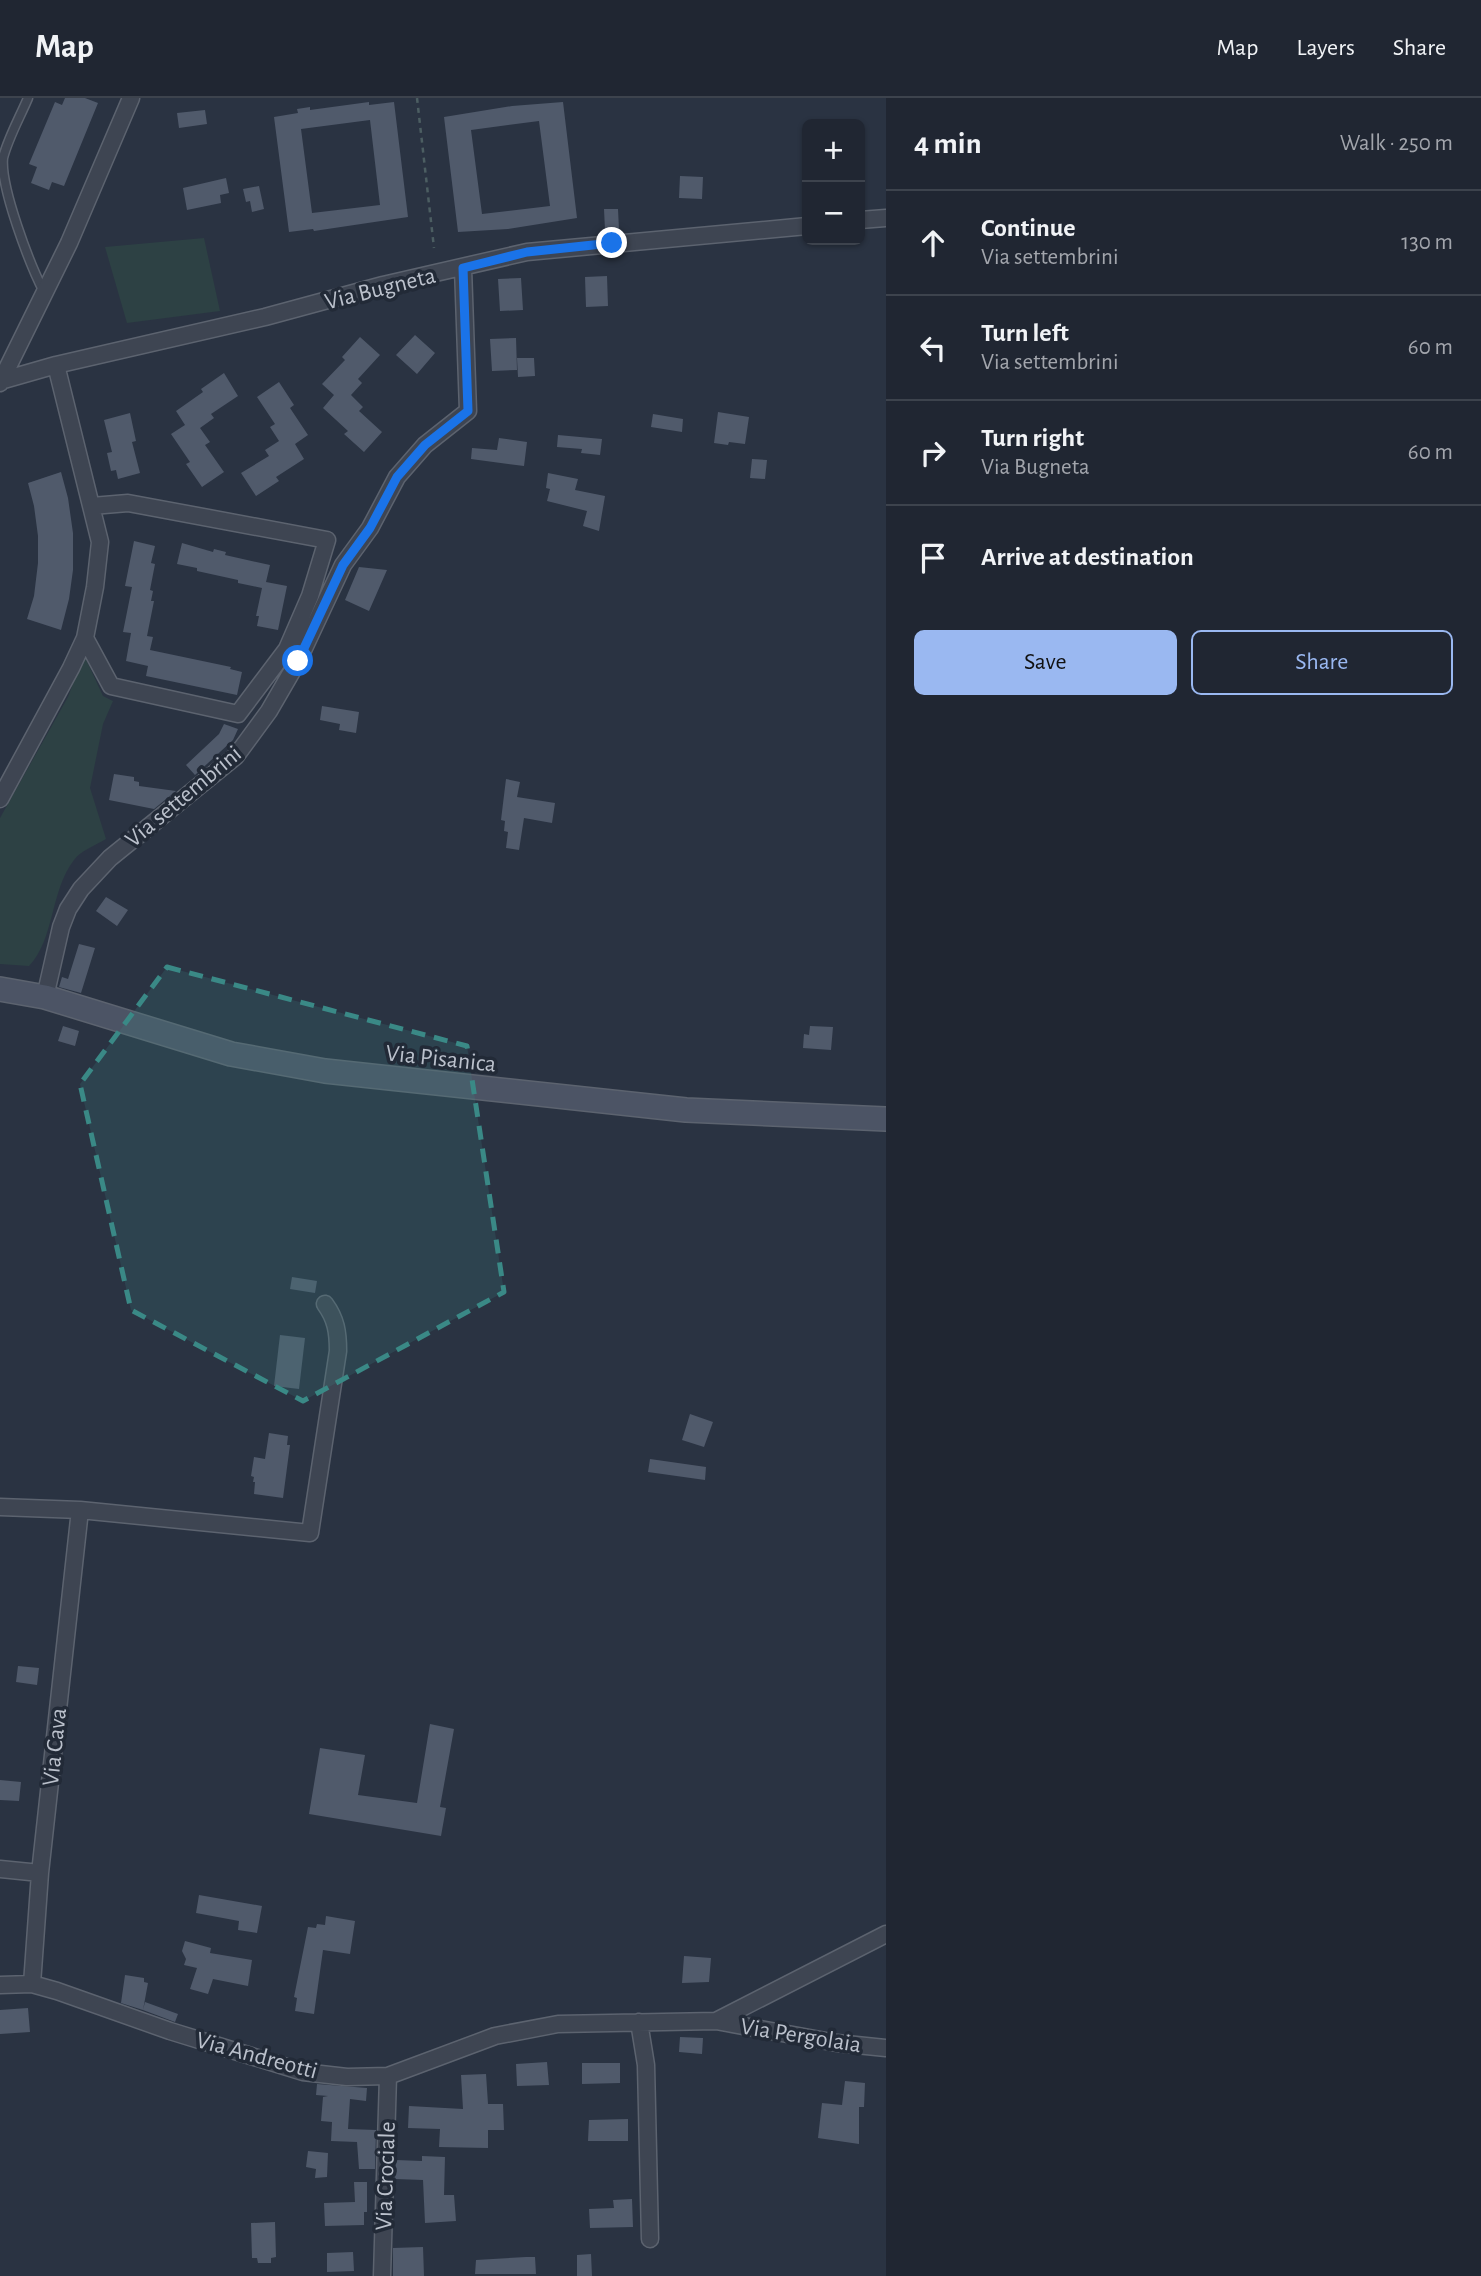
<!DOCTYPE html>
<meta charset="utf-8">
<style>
body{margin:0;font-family:"Alegreya Sans",sans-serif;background:#2d323e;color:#f1f3f6}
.controls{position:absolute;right:21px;top:21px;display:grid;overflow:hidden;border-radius:10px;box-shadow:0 2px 5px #0004}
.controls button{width:63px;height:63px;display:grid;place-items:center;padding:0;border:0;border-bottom:2px solid #3d434d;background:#202632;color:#f1f3f6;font:35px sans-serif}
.stop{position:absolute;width:21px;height:21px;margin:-16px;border:5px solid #1a73e8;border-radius:50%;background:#fff}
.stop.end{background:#1a73e8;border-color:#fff;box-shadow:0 2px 7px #0008}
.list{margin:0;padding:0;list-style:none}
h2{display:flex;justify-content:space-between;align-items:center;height:91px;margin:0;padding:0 28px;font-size:30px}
h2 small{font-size:23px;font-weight:400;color:#a2a5ac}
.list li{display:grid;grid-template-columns:46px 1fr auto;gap:21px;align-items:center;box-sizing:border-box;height:105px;padding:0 28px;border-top:2px solid #3d434d}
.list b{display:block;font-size:26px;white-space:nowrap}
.list p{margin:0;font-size:23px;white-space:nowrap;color:#a2a5ac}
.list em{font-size:23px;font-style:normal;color:#a2a5ac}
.actions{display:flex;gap:14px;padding:21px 28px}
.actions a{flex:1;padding:16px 0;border:2px solid #9ab8f1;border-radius:10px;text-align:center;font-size:24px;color:#9ab8f1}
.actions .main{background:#9ab8f1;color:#111}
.icon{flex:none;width:38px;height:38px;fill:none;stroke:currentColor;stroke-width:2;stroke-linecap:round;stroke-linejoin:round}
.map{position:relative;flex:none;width:886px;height:2178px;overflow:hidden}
header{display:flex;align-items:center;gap:42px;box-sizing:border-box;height:98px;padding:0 35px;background:#202632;border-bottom:2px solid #3d434d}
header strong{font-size:33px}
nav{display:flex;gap:38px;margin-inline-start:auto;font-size:24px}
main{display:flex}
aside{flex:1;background:#202632}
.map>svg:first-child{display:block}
.green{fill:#2d4144}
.building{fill:#505a6b;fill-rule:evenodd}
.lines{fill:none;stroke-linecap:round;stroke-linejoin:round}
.lane-casing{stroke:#5c636f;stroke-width:11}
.street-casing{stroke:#5c636f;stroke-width:19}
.secondary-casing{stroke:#5c636f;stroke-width:26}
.path{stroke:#4c5e62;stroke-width:2.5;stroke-dasharray:5 5;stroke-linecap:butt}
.lane{stroke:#3e4552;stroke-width:8}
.street{stroke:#3e4552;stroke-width:16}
.secondary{stroke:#4c5465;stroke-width:23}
.route{stroke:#1a73e8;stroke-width:9}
.marked{fill:#3a8986;fill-opacity:0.2;stroke:#3a8986;stroke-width:5;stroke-dasharray:14 9;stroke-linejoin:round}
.labels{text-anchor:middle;stroke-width:7;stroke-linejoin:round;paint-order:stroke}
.street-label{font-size:24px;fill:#bbc1cc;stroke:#222a37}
</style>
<header>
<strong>Map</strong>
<nav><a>Map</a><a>Layers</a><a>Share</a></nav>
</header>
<main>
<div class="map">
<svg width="886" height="2178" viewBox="0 0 886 2178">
<rect width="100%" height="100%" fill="#2a3342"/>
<path class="green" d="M204 140 220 213 127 225 105 149Z
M84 557 103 598 113 603 103 626 90 690 106 741C96 747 80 753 74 762 50 793 55 841 29 868L0 866V720L68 599Z"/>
<path class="building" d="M65 0H85L98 5 64 88 52 84 49 92 31 85 37 69 29 66 55 4 62 7Z
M369 4V7L394 4 408 119 314 133 313 131 289 134 274 19 298 15 297 11 310 9V12ZM370 22 380 107 312 115 301 31Z
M563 4 577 120 508 131 458 134 444 19 512 8ZM539 23 550 108 482 116 471 32Z
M205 12 207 26 179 30 177 15Z
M680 78 703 79 702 101 679 100Z
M226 80 229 95 220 97 221 105 187 112 183 90Z
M259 88 264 111 252 114 250 103 246 104 243 91Z
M604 111H618L619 132H605Z
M607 178 608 208 586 209 585 179Z
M521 180 523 212 500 213 498 181Z
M415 237 435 255 417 276 396 257Z
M360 239 380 257 358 281 362 285 351 297 363 309 359 313 382 334 364 354 344 336 348 333 323 310 334 297 322 286 345 262 342 259Z
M516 240 517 272 492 273 490 241Z
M517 260H534L535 278 518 279Z
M224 275 238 298 211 316 214 320 200 330 210 344 205 347 224 374 202 389 186 366 190 364 171 336 185 327 176 313 203 294 201 291Z
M279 284 294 307 290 310 308 337 295 346 304 361 276 379 279 383 256 398 241 375 269 358 265 352 279 343 270 329 275 326 257 299Z
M718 314 749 319 745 346 729 344 728 347 714 345Z
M130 315 136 343 132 344 140 375 118 381 116 372 111 373 107 355 112 354 104 322Z
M653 316 683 321 682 334 651 329Z
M558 337 602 341 600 357 581 355 582 351 557 349Z
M499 340 527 344 524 368 471 361 472 350 497 352Z
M752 361 767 362 765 381 750 380Z
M61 374 68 400 73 435V472L69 501 61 532 27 521 34 498 38 465V438L34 408 28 385Z
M548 375 578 381 575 392 605 398 599 433 583 428 587 413 547 403 550 391 546 390Z
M134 443 155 448 151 465 155 466 150 492 153 493 151 503H154L147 538 153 539 150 552 231 569 230 571 242 574 237 597 146 578 148 568 126 563 131 535 123 534 132 489 125 488Z
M182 445 213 454 214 451 226 454 225 457 270 467 266 484 287 488 278 532 257 528 259 518H256L262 490 238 485V482L197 473V470L177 466Z
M359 469 387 472 369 513 345 502Z
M322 608 359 614 356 635 339 632 340 626 320 622Z
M224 626 238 631 233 642 195 677 186 667 219 636Z
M114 676 134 679V683L139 684V688L176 693 154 711 109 702Z
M506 681 520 684 517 699 555 705 552 725 524 720 519 752 506 750 508 734 504 733 505 723 501 722Z
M106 799 128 812 117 828 96 813Z
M79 846 95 850 81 895 59 889 62 879 68 881Z
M63 928 79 933 75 948 58 943Z
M810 928 833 929 831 952 803 950 804 936 809 937Z
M292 1179 317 1183 315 1195 290 1191Z
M280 1237 305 1240 299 1291 274 1288Z
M690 1316 713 1324 704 1349 682 1342Z
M269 1335 288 1338 287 1347H290L283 1400 254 1396 255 1384H253L254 1379 251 1378 254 1359 265 1361Z
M650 1361 706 1369 705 1382 648 1374Z
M18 1568 39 1570 37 1587 16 1584Z
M430 1626 454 1631 440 1709 446 1710 441 1738 309 1716 320 1650 365 1657 358 1697 417 1705Z
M0 1682 21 1684 19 1703 0 1702Z
M199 1797 262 1808 257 1835 238 1832 239 1823 196 1815Z
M326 1818 355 1823 350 1856 323 1852 314 1916 295 1913 297 1900 294 1899 308 1829 316 1830 317 1826 325 1827Z
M185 1843 211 1850 210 1855 252 1862 248 1888 213 1881 208 1896 190 1891 197 1870 184 1867 186 1861 182 1853Z
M684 1858 711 1860 709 1884 682 1885Z
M125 1877 144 1880V1884L148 1885 143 1912 121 1905Z
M145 1904 178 1916 175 1924 143 1912Z
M28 1910 30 1934 0 1936V1912Z
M680 1939 703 1940 702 1956 679 1954Z
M547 1964 549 1987 517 1988 516 1966Z
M582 1965H620V1985L582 1986Z
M486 1976 488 2006H503L504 2032H488V2050L439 2049 440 2031 408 2030 409 2008 463 2011 461 1977Z
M845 1983 865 1985 864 2009H859V2046L818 2040 822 2005 842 2007Z
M317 1986 367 1990 366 2003 350 2001 348 2031 376 2032 375 2071H359L357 2044 331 2043 332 2024 321 2023 323 1999 328 1998 316 1997Z
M628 2021V2043H588L589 2022Z
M308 2053 328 2055 327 2079 315 2080 316 2071 306 2069Z
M422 2058 445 2059 444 2097H454L456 2123 425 2125 423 2082 395 2081 396 2062 422 2063Z
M354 2084H367V2114H364V2127L325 2128 324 2105 355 2104Z
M632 2101 633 2129 590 2130 589 2111 614 2110 613 2102Z
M275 2124 276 2159 271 2160V2165H258L257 2160H252L251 2125Z
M423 2149 424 2178H393V2150Z
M353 2154 354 2173 327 2174V2155Z
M591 2156 592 2178H577V2157Z
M526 2159H535L536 2176H475L476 2162Z"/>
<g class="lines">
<defs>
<path id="lane" d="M28 0C20 19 8 40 3 60 0 89 30 167 44 194"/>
<path id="street" d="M860 122 886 120
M0 283 56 267 265 219 383 187 527 154 807 128
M0 285 69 145 131 0
M85 540 111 588 238 616 287 551 310 498 327 442 128 405 92 408
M0 701 71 570 85 540 95 489 100 444 56 267
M45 899 61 829 68 811 81 791 110 760 236 658 269 613 298 563 343 467 370 430 397 379 425 347 468 313 463 170
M0 1409 80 1412
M0 1771 40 1775
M32 1886 40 1775 80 1412 310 1435 338 1253C338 1234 336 1221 325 1206
M0 1887 32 1886 57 1893 170 1933 303 1974 347 1979 388 1978 495 1938 558 1926 716 1923 886 1836
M716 1923 837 1945 886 1950
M639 1924 646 1967 650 2141
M382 2178 388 1978"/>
<path id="secondary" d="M0 891 45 899 231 956 325 973 686 1012 886 1021"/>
</defs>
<use href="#lane" class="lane-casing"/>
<use href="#street" class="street-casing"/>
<use href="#secondary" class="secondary-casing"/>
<path class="path" d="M417 0 434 150"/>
<use href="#lane" class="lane"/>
<use href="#street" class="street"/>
<use href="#secondary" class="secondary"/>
</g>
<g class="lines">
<path class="route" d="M298 563 343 467 370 430 397 379 425 347 468 313 463 170 527 154 612 145"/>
</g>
<path class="marked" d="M167 869 467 948 504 1194 303 1303 131 1212 80 986Z"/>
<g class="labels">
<g class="street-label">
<text transform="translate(380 190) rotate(-14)" y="8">Via Bugneta</text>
<text transform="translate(183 698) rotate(-40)" y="8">Via settembrini</text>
<text transform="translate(441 960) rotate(6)" y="8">Via Pisanica</text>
<text transform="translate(54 1649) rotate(-84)" y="8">Via Cava</text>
<text transform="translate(801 1937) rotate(9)" y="8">Via Pergolaia</text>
<text transform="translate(257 1957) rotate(15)" y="8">Via Andreotti</text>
<text transform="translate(385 2078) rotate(-88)" y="8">Via Crociale</text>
</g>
</g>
</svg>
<div class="controls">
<button>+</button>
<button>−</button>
</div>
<div class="stop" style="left:298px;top:563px"></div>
<div class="stop end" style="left:612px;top:145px"></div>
</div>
<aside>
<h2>4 min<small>Walk · 250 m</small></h2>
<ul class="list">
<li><svg class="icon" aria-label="ahead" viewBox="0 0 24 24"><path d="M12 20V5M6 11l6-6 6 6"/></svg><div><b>Continue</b><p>Via settembrini</p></div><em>130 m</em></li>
<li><svg class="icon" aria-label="left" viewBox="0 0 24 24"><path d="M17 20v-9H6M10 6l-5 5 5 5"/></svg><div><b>Turn left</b><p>Via settembrini</p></div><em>60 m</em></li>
<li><svg class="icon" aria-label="right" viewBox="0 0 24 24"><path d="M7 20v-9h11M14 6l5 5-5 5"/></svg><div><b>Turn right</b><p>Via Bugneta</p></div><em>60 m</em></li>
<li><svg class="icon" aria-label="arrive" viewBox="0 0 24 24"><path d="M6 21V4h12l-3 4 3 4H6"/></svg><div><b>Arrive at destination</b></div></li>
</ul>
<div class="actions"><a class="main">Save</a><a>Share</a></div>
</aside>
</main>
